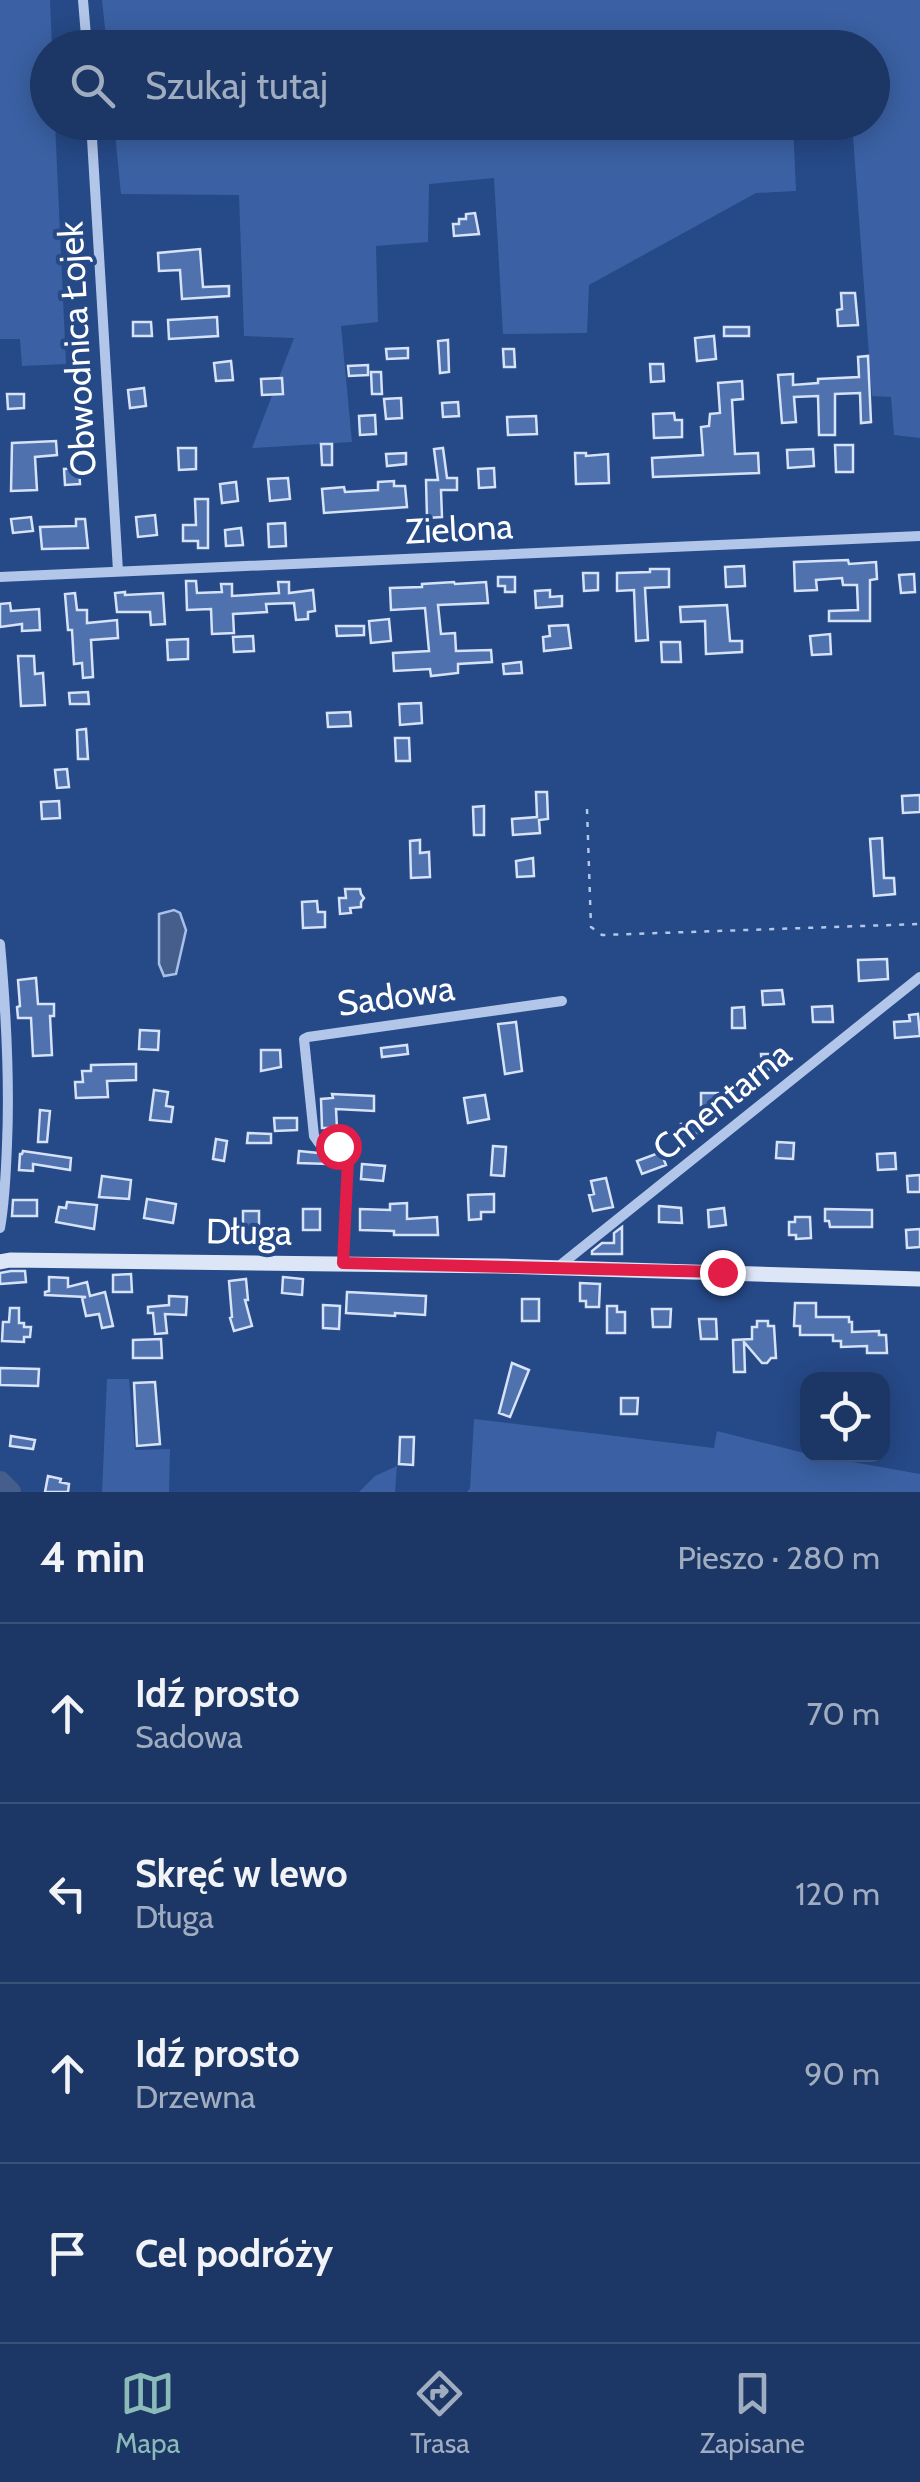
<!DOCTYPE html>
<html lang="pl">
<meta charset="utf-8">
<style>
body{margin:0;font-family:Cabin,sans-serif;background:#253f6b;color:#f1f3f6}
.controls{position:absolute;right:30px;bottom:30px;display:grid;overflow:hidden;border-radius:20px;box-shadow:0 5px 25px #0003}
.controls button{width:90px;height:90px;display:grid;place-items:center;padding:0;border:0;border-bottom:2px solid #3a5179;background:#1c3765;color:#f1f3f6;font:50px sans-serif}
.stop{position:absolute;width:30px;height:30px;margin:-22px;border:8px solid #e11d48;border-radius:50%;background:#fff}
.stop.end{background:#e11d48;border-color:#fff;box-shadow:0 2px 10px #0008}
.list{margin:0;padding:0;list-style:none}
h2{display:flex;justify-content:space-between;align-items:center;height:130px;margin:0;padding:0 40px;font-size:42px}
h2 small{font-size:32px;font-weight:400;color:#a0acbf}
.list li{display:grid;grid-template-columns:65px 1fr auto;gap:30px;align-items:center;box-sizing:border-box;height:180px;padding:0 40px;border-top:2px solid #3a5179}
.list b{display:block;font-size:38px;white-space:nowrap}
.list p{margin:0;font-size:32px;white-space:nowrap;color:#a0acbf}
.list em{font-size:32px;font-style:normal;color:#a0acbf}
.icon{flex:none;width:55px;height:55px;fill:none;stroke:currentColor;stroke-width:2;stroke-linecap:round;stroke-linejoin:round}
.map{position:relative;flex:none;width:920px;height:1492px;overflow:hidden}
.search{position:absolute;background:#1c3765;box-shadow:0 5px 25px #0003;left:30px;right:30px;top:30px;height:110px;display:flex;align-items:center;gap:25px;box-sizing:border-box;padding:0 35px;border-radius:55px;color:#a0acbf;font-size:38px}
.sheet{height:850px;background:#1c3765}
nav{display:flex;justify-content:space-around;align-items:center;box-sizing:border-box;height:140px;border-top:2px solid #3a5179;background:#1c3765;font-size:28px;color:#a0acbf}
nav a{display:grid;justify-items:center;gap:5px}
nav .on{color:#8bbbb9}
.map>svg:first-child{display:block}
.green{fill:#3b61a4}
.water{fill:#455e8b;stroke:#a7c0e9;stroke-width:2.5}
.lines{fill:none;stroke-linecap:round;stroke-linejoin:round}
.river{stroke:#455e8b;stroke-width:22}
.building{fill:#4f72af;stroke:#d6e2f7;stroke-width:2.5}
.path{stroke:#b2c6e9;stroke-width:2.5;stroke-dasharray:5 8;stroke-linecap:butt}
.street{stroke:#b2c6e9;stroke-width:10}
.secondary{stroke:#dce6f7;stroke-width:15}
.route{stroke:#e11d48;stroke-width:12}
.labels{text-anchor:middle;stroke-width:8;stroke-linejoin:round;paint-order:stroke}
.street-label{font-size:35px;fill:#fff;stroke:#264987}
</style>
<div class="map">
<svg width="920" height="1492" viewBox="0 0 920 1492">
<rect width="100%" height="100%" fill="#264987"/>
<path class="green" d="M0 0H50L52 47 48 48V122L55 123 66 364 22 366 20 339H0Z
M102 0H920V438L894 435 891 397 872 396 852 123 872 122V48L107 47Z
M114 123H808L793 124 796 191 756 193 589 285 587 333 503 334 494 178 429 184 428 242 376 246 378 322 341 326 352 442 252 448 294 338 244 336 239 195 121 194Z
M107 1379H129L135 1450 170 1449 169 1492H102Z
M474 1419 714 1448 717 1431 808 1454 920 1474V1492H467L470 1488Z
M397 1466 395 1492H359L375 1476Z"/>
<path class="water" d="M174 910 180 913 186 930 176 974 164 976 159 964V914Z"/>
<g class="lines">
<path class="river" d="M0 1482 10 1492"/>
</g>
<path class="building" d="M475 213 479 234 454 236 453 224H459V219H466V214Z
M200 249 203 287 229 286V296L182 299 180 270 159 271 158 253Z
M841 293H855L858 325 838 326 837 310 842 309Z
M217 317 218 336 169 339 168 320Z
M133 322H151L152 336H133Z
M724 327H749V336H724Z
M714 336 716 359 697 361 695 338Z
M448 340 449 372 440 373 438 341Z
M408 348V358L387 359 386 349Z
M503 349H514L515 367H504Z
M868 356 871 422 861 423 860 393 835 394V435H819L818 396 794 397 796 422 782 423 778 375 793 374V385L818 383V379L859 377 858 357Z
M231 361 233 380 216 381 214 363Z
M650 364H663L664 381 651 382Z
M368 365V375L349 376 348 366Z
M371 372H381L382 394H372Z
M282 378 283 394 262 395 261 379Z
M742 381 743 399 732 400 735 454 758 453 759 473 653 477 652 458 703 455 701 427 709 426 710 414 720 413 718 383Z
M144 388 146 406 130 408 128 390Z
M7 394H24V408L8 409Z
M401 398 402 418 386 419 384 399Z
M458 402 459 416 443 417 442 403Z
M674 413 675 420H682V437L654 438 653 414Z
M375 415 376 434 360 435 359 416Z
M536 416 537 434 508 435 507 417Z
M56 441 57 455 35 457 37 490 11 491 12 443Z
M321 444H332V465H322Z
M835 445H853V472H836Z
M178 448H196V469L179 470Z
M443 448 447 478H457V490H441L442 517 427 518 426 480H438L434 449Z
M813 449 814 466 788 468 787 450Z
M406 453V464L387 466 386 454Z
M575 453H586V456L608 454 609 483 576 484Z
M79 468 80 484 65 485 64 469Z
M494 468 495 487 479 488 478 469Z
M288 478 290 499 270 501 268 479Z
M394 481V486H405L407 507 324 513 322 489 344 487 345 492 378 490V482Z
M236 482 238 501 222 503 220 484Z
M195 499H208V548H198V541H183V525H196Z
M155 515 157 535 138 537 136 517Z
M31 517 33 531 13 533 11 519Z
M76 519H85L88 548 42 549 40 527 76 526Z
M285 523 286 546 269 547 268 524Z
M241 528 243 545 226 546 225 530Z
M848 560 849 564 876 562 877 579 870 580V621H829V611L858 610 857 585H843L842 578 816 580 817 590 795 591 794 562Z
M744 566 745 586 726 587 725 567Z
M650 569H669V587L645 588 648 640 636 641 634 590 617 591V573L650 572Z
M583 573H598V590L584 591Z
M914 574 915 592 901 593 899 575Z
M498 577H515V592H505V586H498Z
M186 581H196L197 593 222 592 221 584H232V596L279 593 278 582H289V593L313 590 315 611 308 612V619L296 620 294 603 266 604 267 612 233 614 234 633 212 634 211 609 187 610Z
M454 582 455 584 486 582 488 603 438 605 441 634 455 633 456 651 491 650 492 662 458 664V673L431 676 430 669 394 671 393 653 429 651 425 608 391 610 390 588 422 587V584Z
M550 590V597L562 596V606L536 608 535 591Z
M125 592V595L163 593 165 624 151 625 150 612H117L115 593Z
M75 593 77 610H87V623L117 620 118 638 91 640 93 677 83 678 82 663 74 664 72 630H68L65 594Z
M10 603 11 611 39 609 40 630 22 631V624L0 627V604Z
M727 605 730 641H742V652L706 654 705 621 681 622 680 607Z
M389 619 391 641 371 643 369 621Z
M568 625 571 648 544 651 543 637 550 636 549 626Z
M336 626H364V635L337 636Z
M830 634 831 654 812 655 810 636Z
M253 636 254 651 234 652 233 637Z
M188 639V659L168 660 167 640Z
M661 642H680L681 662H662Z
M18 656H34L35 674 43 673 45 705 21 706Z
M521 662 522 673 504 674 503 664Z
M88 692 89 704H70L69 693Z
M421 703 422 723 400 725 399 704Z
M350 712 351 726 328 727 327 713Z
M86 729 88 759H78L77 730Z
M395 738H409L410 761H396Z
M67 769 69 787 57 788 55 770Z
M536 792H547L548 819 539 820 540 833 513 835 512 819 537 817Z
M920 795V812L903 813 902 796Z
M59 801 60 818 42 819 41 802Z
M484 806V835H474L473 807Z
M882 838 884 878H894L895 894 874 896 870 839Z
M420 840V853L429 852 430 877 411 878 410 841Z
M533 858 534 876 517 877 516 861Z
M345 889H360L361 894 364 898 361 902V907L350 908 351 913 340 914 339 898H346Z
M317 901 318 912H325V927L303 928 302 902Z
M887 959 888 979 859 981 858 960Z
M36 978 38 1004H54V1016H50L52 1055 33 1056 31 1018H18L17 1007 20 1006 18 980Z
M782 990 784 1004 763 1005 762 991Z
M832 1006 833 1022H813L812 1007Z
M744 1007 745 1028H732V1008Z
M918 1014 920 1036 895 1038 894 1022 910 1021 909 1015Z
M516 1022 522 1071 505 1074 498 1024Z
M140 1030 159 1031 158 1050 139 1049Z
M407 1045 408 1054 382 1057 381 1048Z
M261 1050H280L281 1067 261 1071Z
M761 1054H773L774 1069 762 1070Z
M136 1064V1080L107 1081 108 1097 76 1098 75 1082H83L82 1071H91V1065Z
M154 1090 168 1092 166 1106 173 1107 171 1122 150 1120Z
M701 1093H718L719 1115H701Z
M332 1094 374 1096V1111L336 1109 337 1128H322L321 1099 333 1098Z
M485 1095 489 1119 468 1123 464 1098Z
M40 1110 50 1111 47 1142H38Z
M274 1118H297V1130L275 1131Z
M701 1123 702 1133 682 1134 681 1124Z
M248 1133 271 1134V1143H247Z
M216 1139 227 1141 224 1161 213 1159Z
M777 1142 794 1143 793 1159 776 1158Z
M493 1146 506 1147 504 1176 491 1175Z
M23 1151 71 1158 70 1170 33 1164V1171L19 1170 20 1154H22Z
M299 1151 328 1154V1164L298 1163Z
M661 1152 666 1165 642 1174 637 1161Z
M895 1153 896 1169 878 1170 877 1154Z
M362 1164 385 1166 383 1181 361 1179Z
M920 1175V1192H908L907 1176Z
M102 1176 131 1180 129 1199 99 1197Z
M606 1178 613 1207 593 1211 589 1195 594 1194 591 1181Z
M494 1194V1212H481V1219L469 1220 468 1195Z
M147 1199 176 1204 173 1223 144 1218Z
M13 1200H37V1216H12Z
M67 1202 97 1205 94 1229 56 1222 59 1207 66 1208Z
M407 1203V1219L437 1217 438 1235H394V1231L360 1230V1209L390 1210V1204Z
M659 1206 681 1208 682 1223 659 1222Z
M724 1208 726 1225 709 1227 708 1210Z
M303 1209H320V1230H303Z
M825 1209 872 1210V1227H830L829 1221H825Z
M243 1211H259V1228H243Z
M795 1217H810L811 1238 796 1239V1235H789V1222H795Z
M622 1227V1254H592V1251L602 1243H614V1233Z
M920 1229V1247L907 1248 906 1230Z
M11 1271H25L26 1282 0 1284V1273Z
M131 1274 132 1292H113V1275Z
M49 1277 68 1278V1287L87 1282 90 1296 105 1292 113 1326 102 1328 99 1314 86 1316 82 1298 86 1297 45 1295V1292L49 1291Z
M283 1277 303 1279 302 1295 282 1293Z
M246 1279 248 1300H245L252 1326 234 1331 230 1318 232 1317 229 1281Z
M580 1283 600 1284 599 1307H586V1301H580Z
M347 1292 426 1296 425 1315 395 1313V1316L346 1313Z
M169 1296 187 1297 186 1315 165 1314 167 1333 155 1334 153 1313H148V1307L169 1305Z
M522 1299H539V1321H522Z
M795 1303H816V1317H849V1322H852V1332L879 1331V1335H886L887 1353H867V1346L841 1347V1341H833V1335H800V1326H794Z
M323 1305 340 1306 339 1329 323 1328Z
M607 1306H617V1312H625V1333H607Z
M10 1308H19V1323H24V1327H31L30 1337H24V1342L2 1341 3 1322H9Z
M652 1309H671L670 1327H653Z
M699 1319H716L717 1339H701Z
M757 1321H768V1326H774L776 1358H771L767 1363H762L744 1342 745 1372H734L733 1340 752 1339V1327H757Z
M161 1339 162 1358H133V1340Z
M512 1363 529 1370 510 1417 499 1413Z
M0 1368 39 1369 38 1386 0 1385Z
M155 1382 160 1444 137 1446 134 1383Z
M621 1398H638L637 1414H621Z
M11 1436 35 1440 33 1449 10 1446Z
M400 1437H414L413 1465 399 1464Z
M48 1476 61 1479 60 1482 69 1484 68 1492H45Z"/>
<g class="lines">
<path class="path" d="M587 809 591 927 602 935 920 924"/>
<path class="street" d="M83 0 87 48
M91 122 118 571
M0 577 920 536
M0 944C6 1011 10 1076 7 1144 6 1172 5 1200 0 1228
M343 1263 348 1157 341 1147 319 1143 314 1136 304 1039 308 1037 562 1001
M558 1267 920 977"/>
<path class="secondary" d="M0 1262 10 1260 498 1266 920 1279"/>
</g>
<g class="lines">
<path class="route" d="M338 1146 346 1152 348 1160 343 1263 722 1272"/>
</g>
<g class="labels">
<g class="street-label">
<text transform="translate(77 349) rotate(-93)" y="12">Obwodnica Łojek</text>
<text transform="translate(459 529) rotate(-3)" y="12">Zielona</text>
<text transform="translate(396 996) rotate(-8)" y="12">Sadowa</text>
<text transform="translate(722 1101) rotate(-39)" y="12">Cmentarna</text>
<text transform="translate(249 1232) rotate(1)" y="12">Długa</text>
</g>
</g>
</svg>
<div class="controls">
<button><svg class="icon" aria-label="locate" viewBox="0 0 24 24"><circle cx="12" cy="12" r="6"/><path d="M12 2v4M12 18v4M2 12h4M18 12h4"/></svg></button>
</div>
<div class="stop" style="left:338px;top:1146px"></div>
<div class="stop end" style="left:722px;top:1272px"></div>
<div class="search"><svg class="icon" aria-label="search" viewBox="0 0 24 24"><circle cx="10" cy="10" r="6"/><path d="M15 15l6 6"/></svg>Szukaj tutaj</div>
</div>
<section class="sheet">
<h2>4 min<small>Pieszo · 280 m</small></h2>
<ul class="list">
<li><svg class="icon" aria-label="ahead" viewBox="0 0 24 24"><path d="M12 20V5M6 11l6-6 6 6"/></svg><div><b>Idź prosto</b><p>Sadowa</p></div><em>70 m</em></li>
<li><svg class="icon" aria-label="left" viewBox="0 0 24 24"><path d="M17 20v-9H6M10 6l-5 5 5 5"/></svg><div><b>Skręć w lewo</b><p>Długa</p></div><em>120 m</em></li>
<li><svg class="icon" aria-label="ahead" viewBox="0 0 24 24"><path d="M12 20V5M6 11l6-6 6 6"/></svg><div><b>Idź prosto</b><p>Drzewna</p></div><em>90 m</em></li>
<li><svg class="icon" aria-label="arrive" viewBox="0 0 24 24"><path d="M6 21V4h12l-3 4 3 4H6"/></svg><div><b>Cel podróży</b></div></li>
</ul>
</section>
<nav>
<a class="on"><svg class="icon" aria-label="map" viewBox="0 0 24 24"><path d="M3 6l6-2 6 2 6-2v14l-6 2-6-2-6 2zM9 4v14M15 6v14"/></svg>Mapa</a>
<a><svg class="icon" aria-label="directions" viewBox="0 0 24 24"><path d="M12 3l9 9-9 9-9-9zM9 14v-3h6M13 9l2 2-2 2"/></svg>Trasa</a>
<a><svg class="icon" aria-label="saved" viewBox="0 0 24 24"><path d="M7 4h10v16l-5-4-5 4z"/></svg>Zapisane</a>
</nav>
